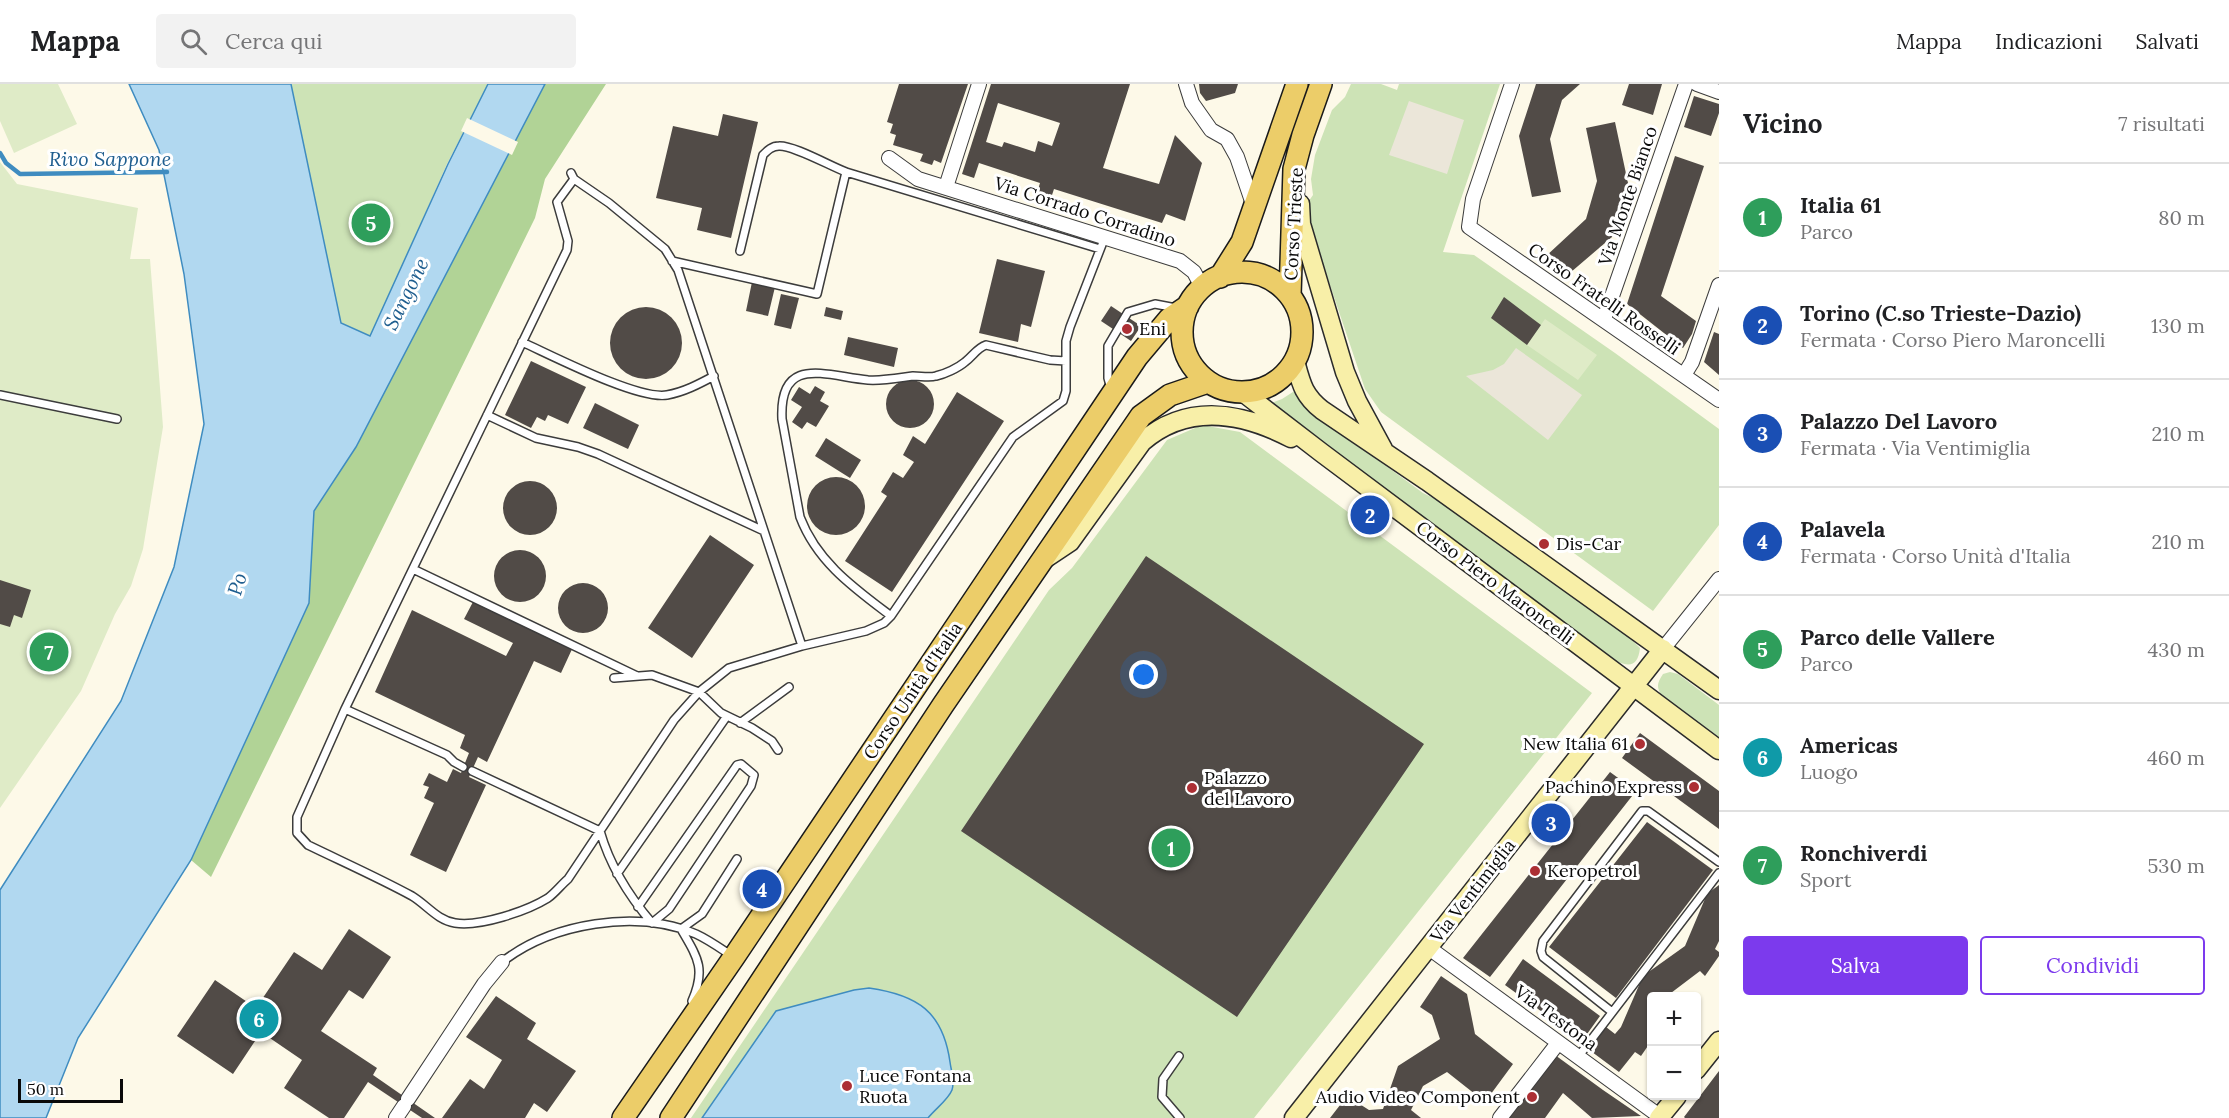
<!DOCTYPE html>
<html lang="it">
<meta charset="utf-8">
<style>
body{margin:0;font-family:Lora,serif;background:#f2f2f2;color:#202124}
.controls{position:absolute;right:18px;bottom:18px;display:grid;overflow:hidden;border-radius:6px;box-shadow:0 2px 4px #0004}
.controls button{width:54px;height:54px;display:grid;place-items:center;padding:0;border:0;border-bottom:2px solid #e0e0e0;background:#fff;color:#202124;font:30px sans-serif}
.scale{position:absolute;left:18px;bottom:15px;width:105px;box-sizing:border-box;padding-left:6px;border:3px solid #090909;border-top:0;font-size:16px;line-height:21px;white-space:nowrap;color:#090909;-webkit-text-stroke:4px #fff;paint-order:stroke}
.you{position:absolute;left:1144px;top:591px;width:21px;height:21px;margin:-15px;border:4px solid #fff;border-radius:50%;background:#1a73e8;box-shadow:0 0 0 9px #1a73e833}
.badge{display:grid;place-items:center;width:39px;height:39px;border-radius:50%;background:#7c3aed;color:#fff;font-size:20px;font-weight:700}
.pin{position:absolute;translate:-50% -50%;border:3px solid #fff;box-shadow:0 2px 6px #0006}
.list{margin:0;padding:0;list-style:none}
h2{display:flex;justify-content:space-between;align-items:center;height:78px;margin:0;padding:0 24px;font-size:26px}
h2 small{font-size:20px;font-weight:400;color:#757577}
.list li{display:grid;grid-template-columns:39px 1fr auto;gap:18px;align-items:center;box-sizing:border-box;height:108px;padding:0 24px;border-top:2px solid #e0e0e0}
.list b{display:block;font-size:22px;white-space:nowrap}
.list p{margin:0;font-size:20px;white-space:nowrap;color:#757577}
.list em{font-size:20px;font-style:normal;color:#757577}
.actions{display:flex;gap:12px;padding:18px 24px}
.actions a{flex:1;padding:14px 0;border:2px solid #7c3aed;border-radius:6px;text-align:center;font-size:21px;color:#7c3aed}
.actions .main{background:#7c3aed;color:#fff}
.icon{flex:none;width:33px;height:33px;fill:none;stroke:currentColor;stroke-width:2;stroke-linecap:round;stroke-linejoin:round}
.map{position:relative;flex:none;width:1719px;height:1034px;overflow:hidden}
header{display:flex;align-items:center;gap:36px;box-sizing:border-box;height:84px;padding:0 30px;background:#fff;border-bottom:2px solid #e0e0e0}
header strong{font-size:28px}
nav{display:flex;gap:33px;margin-inline-start:auto;font-size:21px}
.search{width:420px;height:54px;background:#f2f2f2;display:flex;align-items:center;gap:15px;box-sizing:border-box;padding:0 21px;border-radius:6px;color:#757577;font-size:22px}
main{display:flex}
aside{flex:1;background:#fff}
.map>svg:first-child{display:block}
.green{fill:#cde3b6}
.forest{fill:#b1d396}
.pitch{fill:#dfebc7}
.plaza{fill:#ebe6d9}
.water{fill:#b1d8f0;stroke:#3f8cc0;stroke-width:1.5}
.pier{fill:#fdf9e8}
.lines{fill:none;stroke-linecap:round;stroke-linejoin:round}
.stream{stroke:#3f8cc0;stroke-width:4.5}
.building{fill:#514b47;fill-rule:evenodd}
.lane-casing{stroke:#3c3c3c;stroke-width:10}
.street-casing{stroke:#3c3c3c;stroke-width:16}
.secondary-casing{stroke:#2b2b2b;stroke-width:21}
.primary-casing{stroke:#1a1a1a;stroke-width:24}
.lane{stroke:#fff;stroke-width:7}
.street{stroke:#fff;stroke-width:14}
.secondary{stroke:#f8efa8;stroke-width:18}
.primary{stroke:#eccd69;stroke-width:21}
.poi-dot{fill:#ac2f34;stroke:#fff;stroke-width:2}
.labels{text-anchor:middle;stroke-width:6;stroke-linejoin:round;paint-order:stroke}
.street-label{font-size:18px;fill:#090909;stroke:#fff}
.poi-label{font-size:18px;fill:#090909;stroke:#fff;text-anchor:start}
.water-label{font-size:20px;font-style:italic;fill:#1f5e8f;stroke:#fff}
</style>
<header>
<strong>Mappa</strong>
<div class="search"><svg class="icon" aria-label="search" viewBox="0 0 24 24"><circle cx="10" cy="10" r="6"/><path d="M15 15l6 6"/></svg>Cerca qui</div>
<nav><a>Mappa</a><a>Indicazioni</a><a>Salvati</a></nav>
</header>
<main>
<div class="map">
<svg width="1719" height="1034" viewBox="0 0 1719 1034">
<rect width="100%" height="100%" fill="#fdf9e8"/>
<path class="green" d="M291 0H488L447 80 371 252 341 240Z
M1351 0H1381L1397 6 1399 0H1500L1443 168 1474 171 1615 269 1719 345V441L1653 527 1381 328 1365 305 1304 124 1313 111 1311 95 1315 71 1332 26 1345 13Z
M1296 306 1302 320 1306 323 1423 409 1452 423 1632 556 1640 564C1638 581 1631 584 1616 577L1269 320 1282 315Z
M1202 341 1240 348 1592 609 1254 1034H691L1049 506 1072 484 1167 356Z
M1670 588 1678 590 1719 621V654L1662 612C1656 603 1657 599 1663 590Z"/>
<path class="forest" d="M545 0H606L545 95 535 134 211 793 191 776 309 519 314 427 356 363Z"/>
<path class="pitch" d="M0 0H58L77 40 14 69 0 37Z
M0 78 17 100 138 124 130 175H150L163 343 143 465 131 502 115 530 81 607 0 724Z
M1545 235 1597 271 1578 296 1527 261Z"/>
<path class="plaza" d="M1409 17 1464 36 1447 90 1389 71Z
M1516 264 1582 311 1548 356 1466 292 1493 286 1504 280Z"/>
<path class="water" d="M129 0H291L341 239 370 252 448 80 488 0H545L356 363 314 427 309 519 191 776 78 954 46 1034H0V806L121 617 174 483 204 340 184 190 159 66Z
M869 904C918 911 943 928 950 978 951 986 955 998 952 1006 948 1016 935 1025 928 1034H702L776 927 854 906Z"/>
<path class="pier" d="M467 34 518 58 512 71 461 47Z"/>
<g class="lines">
<path class="stream" d="M0 69 6 79 20 90 167 88"/>
</g>
<path class="building" d="M899 0H968L941 79 934 76 932 81 920 77 923 70 893 61 896 51 890 49 893 40 887 38Z
M991 0H1130L1103 84 1159 100 1175 51 1202 79 1185 137 1166 130 1162 139 1054 105 1050 117 1036 112 1040 99 979 79 974 94 962 90ZM998 19 1060 39 1052 62 1038 57 1035 68 1004 58 1002 63 986 58Z
M1199 0H1238L1235 9 1206 17 1200 9Z
M1536 0H1580L1562 16 1550 55 1561 108 1532 113 1519 52Z
M1629 0H1662L1653 31 1622 21Z
M1694 12 1719 20V29L1711 52 1684 43Z
M723 30 758 38 731 154 697 146 702 124 656 114 673 42 718 52Z
M1615 38 1628 99 1612 153 1564 194 1545 173 1586 135 1597 97 1586 44Z
M1675 72 1704 82 1661 212 1696 237 1692 250 1683 264 1627 220Z
M997 175 1045 187 1031 243 1021 240 1018 258 979 249Z
M752 198 775 203 768 232 746 227Z
M781 210 799 214 791 245 774 241Z
M1504 213 1541 241 1527 261 1491 234Z
M1111 222 1141 242 1131 257 1101 237Z
M826 223 843 227 841 236 824 232Z
M610 259a36 36 0 1 1 72 0a36 36 0 1 1-72 0Z
M1714 248 1719 250V291L1704 278Z
M848 253 898 264 894 283 844 271Z
M531 277 586 303 568 340 548 331 545 337 537 333 531 344 505 331Z
M886 320a24 24 0 1 1 48 0a24 24 0 1 1-48 0Z
M815 302 825 308 820 317 829 322 816 343 807 338 802 345 792 338 802 323 791 316 799 303 810 310Z
M957 308 1004 337 892 508 845 477 887 412 881 408 893 388 903 394 914 378 903 371 913 352 925 360Z
M595 319 639 341 628 365 583 344Z
M826 354 861 376 850 394 815 372Z
M807 422a29 29 0 1 1 58 0a29 29 0 1 1-58 0Z
M503 424a27 27 0 1 1 54 0a27 27 0 1 1-54 0Z
M710 451 754 481 692 574 648 544Z
M494 492a26 26 0 1 1 52 0a26 26 0 1 1-52 0Z
M1146 472 1424 660 1237 933 961 747Z
M0 496 31 506 22 534 14 531 10 543 0 540Z
M558 524a25 25 0 1 1 50 0a25 25 0 1 1-50 0Z
M474 516 573 563 561 589 534 577 487 678 478 673 469 693 486 701 446 788 410 771 434 719 424 714 429 703 423 701 429 689 447 698 453 685 461 689 469 669 460 664 465 651 375 608 412 526 506 572 513 559 464 535Z
M1640 649 1719 707V745L1622 674Z
M1610 688 1636 707 1490 893 1463 874Z
M1647 738 1713 786 1616 914 1549 863Z
M1719 801V857L1715 865 1719 868V872L1705 892 1700 887 1667 912H1652V956L1641 972 1635 968 1619 988 1588 965 1606 943 1615 950 1621 943 1643 892 1685 862 1707 810Z
M349 845 391 873 363 915 349 906 321 947 377 984 373 991 435 1034H422L368 998 344 1034H329L284 1004 302 976 261 948 233 990 177 952 215 896 256 924 294 868 322 886Z
M1523 875 1600 932 1582 957 1505 901Z
M1441 892 1467 910 1475 950 1513 980 1485 1018 1447 988 1423 1002 1411 1026 1421 1034H1330L1347 1012 1369 1026 1383 1025 1398 982 1440 955 1432 931 1420 923Z
M496 912 536 939 527 955 576 987 547 1028 534 1019 525 1034H442L470 995 484 1005 502 976 466 953Z
M1555 971 1603 1006 1641 1032 1592 1034 1563 1009 1545 1034H1508Z
M1719 987V1034H1685L1684 1033Z"/>
<g class="lines">
<defs>
<path id="lane" d="M571 89 574 95 609 119 665 165 678 186 802 562
M574 95 557 118 568 157 567 166 345 625 297 733V749L308 761C343 778 379 794 412 812 427 821 437 836 455 839 480 843 527 827 548 814 555 809 561 801 568 795L674 636 699 608 729 584 802 562 866 547 884 539 891 532 1013 353 1063 317 1066 307V257L1070 243 1105 153
M740 167 763 71C768 66 772 62 779 62 793 61 830 82 846 88
M672 177 817 210 846 88 1100 165
M522 258C553 272 638 316 667 311 684 308 699 300 714 292
M1111 305 1108 294V262L1128 228 1155 220 1176 224
M0 311 117 335
M487 331 536 354 578 363 598 370 764 447
M413 485 637 592
M891 532C854 504 817 478 800 433L782 335C779 270 826 292 868 296 883 297 898 294 913 292 921 292 929 294 936 292 945 290 958 284 965 278 973 272 977 264 986 261L1050 276 1066 277
M614 594 652 591 699 608 721 629 752 644 772 657 778 666
M345 625 447 671 454 678 463 683
M740 639 789 603
M472 687 600 747C610 782 628 811 652 839L669 825 751 702 754 691 741 680 737 681 638 823
M617 790 727 632
M681 845C698 874 706 885 692 917
M681 845 702 830 737 775
M502 878C552 839 636 825 696 850 709 856 720 864 732 872
M1612 928 1543 873 1541 867 1543 857 1642 727H1648L1719 778
M1179 972 1163 995 1162 1013 1180 1034
M1578 973 1719 789"/>
<path id="street" d="M1186 0 1192 19 1211 46 1227 55 1237 73 1254 123
M1512 0 1473 115 1469 143 1719 316
M1697 0 1719 8
M889 74 918 95 1180 177 1194 188 1202 203
M946 103 979 0
M1604 235 1686 0
M1684 291 1692 278 1719 201
M1663 565 1719 495
M1429 864 1662 1034
M408 1015 484 900 502 878
M396 1034 404 1022
M1500 1034 1558 959"/>
<path id="secondary" d="M1300 120 1301 140 1345 288 1357 317 1383 365
M1295 277C1301 299 1303 311 1322 326L1427 397 1719 606
M1244 309 1322 369 1719 666
M1046 474 1070 458 1142 358C1187 319 1241 328 1291 354
M1696 986 1719 957
M1294 1034 1663 565
M1659 1034 1677 1012"/>
<path id="primary" d="M1182 248a60 60 0 1 1 120 0a60 60 0 1 1-120 0Z
M1220 193 1242 158 1297 0
M1290 212 1294 85 1303 51 1321 0
M623 1034 734 873 1137 273 1169 235 1188 222
M671 1034 943 621 1141 332 1170 311 1208 298"/>
</defs>
<use href="#lane" class="lane-casing"/>
<use href="#street" class="street-casing"/>
<use href="#secondary" class="secondary-casing"/>
<use href="#primary" class="primary-casing"/>
<use href="#lane" class="lane"/>
<use href="#street" class="street"/>
<use href="#secondary" class="secondary"/>
<use href="#primary" class="primary"/>
</g>
<g class="poi-dot">
<circle cx="1127" cy="245" r="6"/>
<circle cx="1544" cy="460" r="6"/>
<circle cx="1640" cy="660" r="6"/>
<circle cx="1694" cy="703" r="6"/>
<circle cx="1192" cy="704" r="6"/>
<circle cx="1535" cy="787" r="6"/>
<circle cx="847" cy="1002" r="6"/>
<circle cx="1532" cy="1013" r="6"/>
</g>
<g class="labels">
<g class="street-label">
<text transform="translate(1628 112) rotate(-71)" y="6">Via Monte Bianco</text>
<text transform="translate(1085 128) rotate(18)" y="6">Via Corrado Corradino</text>
<text transform="translate(1294 140) rotate(-87)" y="6">Corso Trieste</text>
<text transform="translate(1604 215) rotate(35)" y="6">Corso Fratelli Rosselli</text>
<text transform="translate(1495 499) rotate(37)" y="6">Corso Piero Maroncelli</text>
<text transform="translate(913 607) rotate(-56)" y="6">Corso Unità d'Italia</text>
<text transform="translate(1473 807) rotate(-52)" y="6">Via Ventimiglia</text>
<text transform="translate(1556 934) rotate(36)" y="6">Via Testona</text>
</g>
<g class="poi-label">
<text x="1139" y="251">Eni</text>
<text x="1556" y="466">Dis-Car</text>
<text x="1628" y="666" text-anchor="end">New Italia 61</text>
<text x="1204" y="700">Palazzo<tspan x="1204" dy="21">del Lavoro</tspan></text>
<text x="1682" y="709" text-anchor="end">Pachino Express</text>
<text x="1547" y="793">Keropetrol</text>
<text x="859" y="998">Luce Fontana<tspan x="859" dy="21">Ruota</tspan></text>
<text x="1520" y="1019" text-anchor="end">Audio Video Component</text>
</g>
<g class="water-label">
<text x="110" y="82">Rivo Sappone</text>
<text transform="translate(406 210) rotate(-64)" y="7">Sangone</text>
<text transform="translate(237 500) rotate(-73)" y="7">Po</text>
</g>
</g>
</svg>
<div class="controls">
<button>+</button>
<button>−</button>
</div>
<div class="scale">50 m</div>
<div class="you"></div>
<div class="pin badge" style="left:1171px;top:764px;background:#2e9e5b">1</div>
<div class="pin badge" style="left:1370px;top:431px;background:#1a4fb4">2</div>
<div class="pin badge" style="left:1551px;top:739px;background:#1a4fb4">3</div>
<div class="pin badge" style="left:762px;top:805px;background:#1a4fb4">4</div>
<div class="pin badge" style="left:371px;top:139px;background:#2e9e5b">5</div>
<div class="pin badge" style="left:259px;top:935px;background:#0f9aa8">6</div>
<div class="pin badge" style="left:49px;top:568px;background:#2e9e5b">7</div>
</div>
<aside>
<h2>Vicino<small>7 risultati</small></h2>
<ul class="list">
<li><span class="badge" style="background:#2e9e5b">1</span><div><b>Italia 61</b><p>Parco</p></div><em>80 m</em></li>
<li><span class="badge" style="background:#1a4fb4">2</span><div><b>Torino (C.so Trieste-Dazio)</b><p>Fermata · Corso Piero Maroncelli</p></div><em>130 m</em></li>
<li><span class="badge" style="background:#1a4fb4">3</span><div><b>Palazzo Del Lavoro</b><p>Fermata · Via Ventimiglia</p></div><em>210 m</em></li>
<li><span class="badge" style="background:#1a4fb4">4</span><div><b>Palavela</b><p>Fermata · Corso Unità d'Italia</p></div><em>210 m</em></li>
<li><span class="badge" style="background:#2e9e5b">5</span><div><b>Parco delle Vallere</b><p>Parco</p></div><em>430 m</em></li>
<li><span class="badge" style="background:#0f9aa8">6</span><div><b>Americas</b><p>Luogo</p></div><em>460 m</em></li>
<li><span class="badge" style="background:#2e9e5b">7</span><div><b>Ronchiverdi</b><p>Sport</p></div><em>530 m</em></li>
</ul>
<div class="actions"><a class="main">Salva</a><a>Condividi</a></div>
</aside>
</main>
